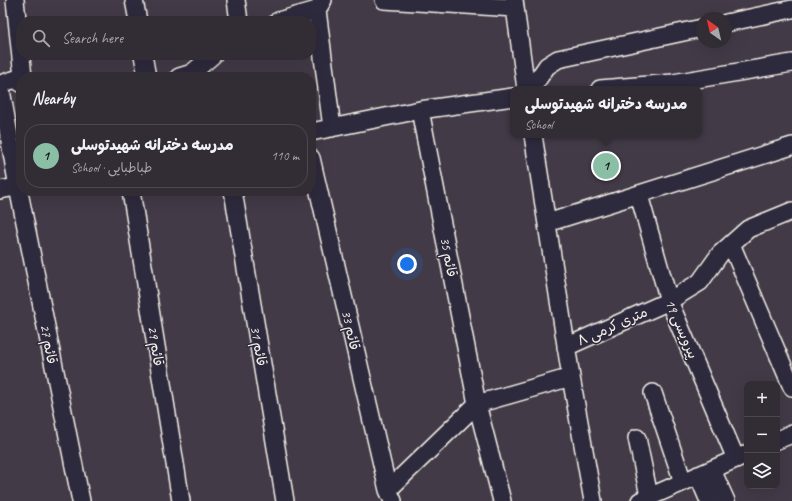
<!DOCTYPE html>
<meta charset="utf-8">
<style>
body{margin:0;font-family:Caveat,"Playpen Sans Arabic",sans-serif;background:#3d3841;color:#f1f3f6}
.controls{position:absolute;right:12px;bottom:12px;display:grid;overflow:hidden;border-radius:8px;box-shadow:0 4px 16px #0002}
.controls button{width:36px;height:36px;display:grid;place-items:center;padding:0;border:0;border-bottom:1px solid #4d4850;background:#322c35;color:#f1f3f6;font:20px sans-serif}
.compass{position:absolute;left:696px;top:12px;width:36px;height:36px;border-radius:50%;background:#322c35;box-shadow:0 4px 16px #0002;rotate:326deg}
.you{position:absolute;left:407px;top:264px;width:14px;height:14px;margin:-10px;border:3px solid #fff;border-radius:50%;background:#1a73e8;box-shadow:0 0 0 6px #1a73e833}
.badge{display:grid;place-items:center;width:26px;height:26px;border-radius:50%;background:#8abfa5;color:#111;font-size:13px;font-weight:700}
.pin{position:absolute;translate:-50% -50%;border:2px solid #fff;box-shadow:0 1px 4px #0006}
.popup{position:absolute;left:510px;top:86px;width:192px;height:52px;box-sizing:border-box;display:grid;place-content:center;border-radius:8px;background:#322c35;filter:drop-shadow(0 1px 3px #0005);font-size:13px;white-space:nowrap;color:#a8a7ad}
.popup b{font-size:15px;color:#f1f3f6}
.popup::after{content:'';position:absolute;left:50%;top:100%;margin-left:-8px;border:8px solid transparent;border-top-color:#322c35}
.list{margin:0;padding:0;list-style:none}
h2{display:flex;justify-content:space-between;align-items:center;height:52px;margin:0;padding:0 16px;font-size:17px}
h2 small{font-size:13px;font-weight:400;color:#a8a7ad}
.list li{display:grid;grid-template-columns:26px 1fr auto;gap:12px;align-items:center;box-sizing:border-box;height:64px;margin:0 8px 8px;padding:0 8px;border:1px solid #4d4850;border-radius:16px}
.list b{display:block;font-size:15px;white-space:nowrap}
.list p{margin:0;font-size:13px;white-space:nowrap;color:#a8a7ad}
.list em{font-size:13px;font-style:normal;color:#a8a7ad}
.icon{flex:none;width:22px;height:22px;fill:none;stroke:currentColor;stroke-width:2;stroke-linecap:round;stroke-linejoin:round}
.map{position:relative;flex:none;width:792px;height:501px;overflow:hidden}
.search{position:absolute;background:#322c35;box-shadow:0 4px 16px #0002;left:16px;top:16px;width:300px;height:44px;display:flex;align-items:center;gap:10px;box-sizing:border-box;padding:0 14px;border-radius:16px;color:#a8a7ad;font-size:15px}
.panel{position:absolute;background:#322c35;box-shadow:0 4px 16px #0002;left:16px;top:72px;width:300px;height:124px;border-radius:16px}
.map>svg:first-child{display:block}
.lines{fill:none;stroke-linecap:round;stroke-linejoin:round}
.minor-casing{stroke:#f4f1e8;stroke-width:20}
.minor{stroke:#2f2a3d;stroke-width:17}
.labels{text-anchor:middle;stroke-width:3;stroke-linejoin:round;paint-order:stroke}
.street-label{font-size:14px;fill:#f4f1e8;stroke:#2f2a3d}
</style>
<div class="map">
<svg width="792" height="501" viewBox="0 0 792 501">
<rect width="100%" height="100%" fill="#433a47"/>
<filter id="ink" filterUnits="userSpaceOnUse"><feTurbulence type="fractalNoise" baseFrequency=".025" numOctaves="2"/><feDisplacementMap in="SourceGraphic" scale="8" xChannelSelector="R" yChannelSelector="G"/><feConvolveMatrix kernelMatrix="1 2 1 2 8 2 1 2 1" color-interpolation-filters="sRGB"/></filter>
<g filter="url(#ink)">
<g class="lines">
<defs>
<path id="minor" d="M15 0 23 77
M134 0 138 21
M236 0 239 21
M323 0 317 10 332 128
M384 0 515 8
M514 0 526 89
M278 21 317 10
M726 23 792 9
M143 55 147 77
M179 77 192 73 213 55
M21 83 16 79 0 84 18 187 81 501
M531 89 547 66 558 59 702 28
M600 89 673 83 792 63
M420 110 477 404 502 501
M311 132 420 110 513 97
M533 135 571 377 593 501
M311 158 388 490 393 501
M0 190 21 186
M131 191 181 501
M233 191 285 501
M639 195 669 301 736 459
M547 223 792 146
M731 244 792 387
M566 347 669 301 700 282 720 254 748 229 792 211
M653 393 683 482
M637 438 649 496
M777 440 792 434
M712 470 726 501
M698 475 709 501
M388 490 477 404 571 377
M640 501 747 454"/>
</defs>
<use href="#minor" class="minor-casing"/>
<use href="#minor" class="minor"/>
</g>
</g>
<g class="labels">
<g class="street-label">
<text transform="translate(449 257) rotate(79)" y="5">قائم 35</text>
<text transform="translate(612 326) rotate(-24)" y="5">۸ متری کرمی</text>
<text transform="translate(682 329) rotate(67)" y="5">پیرویسی 19</text>
<text transform="translate(351 330) rotate(77)" y="5">قائم 33</text>
<text transform="translate(49 344) rotate(79)" y="5">قائم 27</text>
<text transform="translate(156 346) rotate(81)" y="5">قائم 29</text>
<text transform="translate(259 346) rotate(80)" y="5">قائم 31</text>
</g>
</g>
</svg>
<div class="controls">
<button>+</button>
<button>−</button>
<button><svg class="icon" aria-label="layers" viewBox="0 0 24 24"><path d="M12 4l9 5-9 5-9-5zM3 14l9 5 9-5"/></svg></button>
</div>
<svg class="compass" viewBox="-18 -18 36 36"><path d="M0-13l5 13h-10z" fill="#e53935"/><path d="M0 13l5-13h-10z" fill="#a8a7ad"/></svg>
<div class="you"></div>
<div class="pin badge" style="left:606px;top:166px">1</div>
<div class="popup"><b>مدرسه دخترانه شهیدتوسلی</b>School</div>
<div class="search"><svg class="icon" aria-label="search" viewBox="0 0 24 24"><circle cx="10" cy="10" r="6"/><path d="M15 15l6 6"/></svg>Search here</div>
<section class="panel">
<h2>Nearby<small></small></h2>
<ul class="list">
<li><span class="badge">1</span><div><b>مدرسه دخترانه شهیدتوسلی</b><p>School · طباطبایی</p></div><em>110 m</em></li>
</ul>
</section>
</div>
